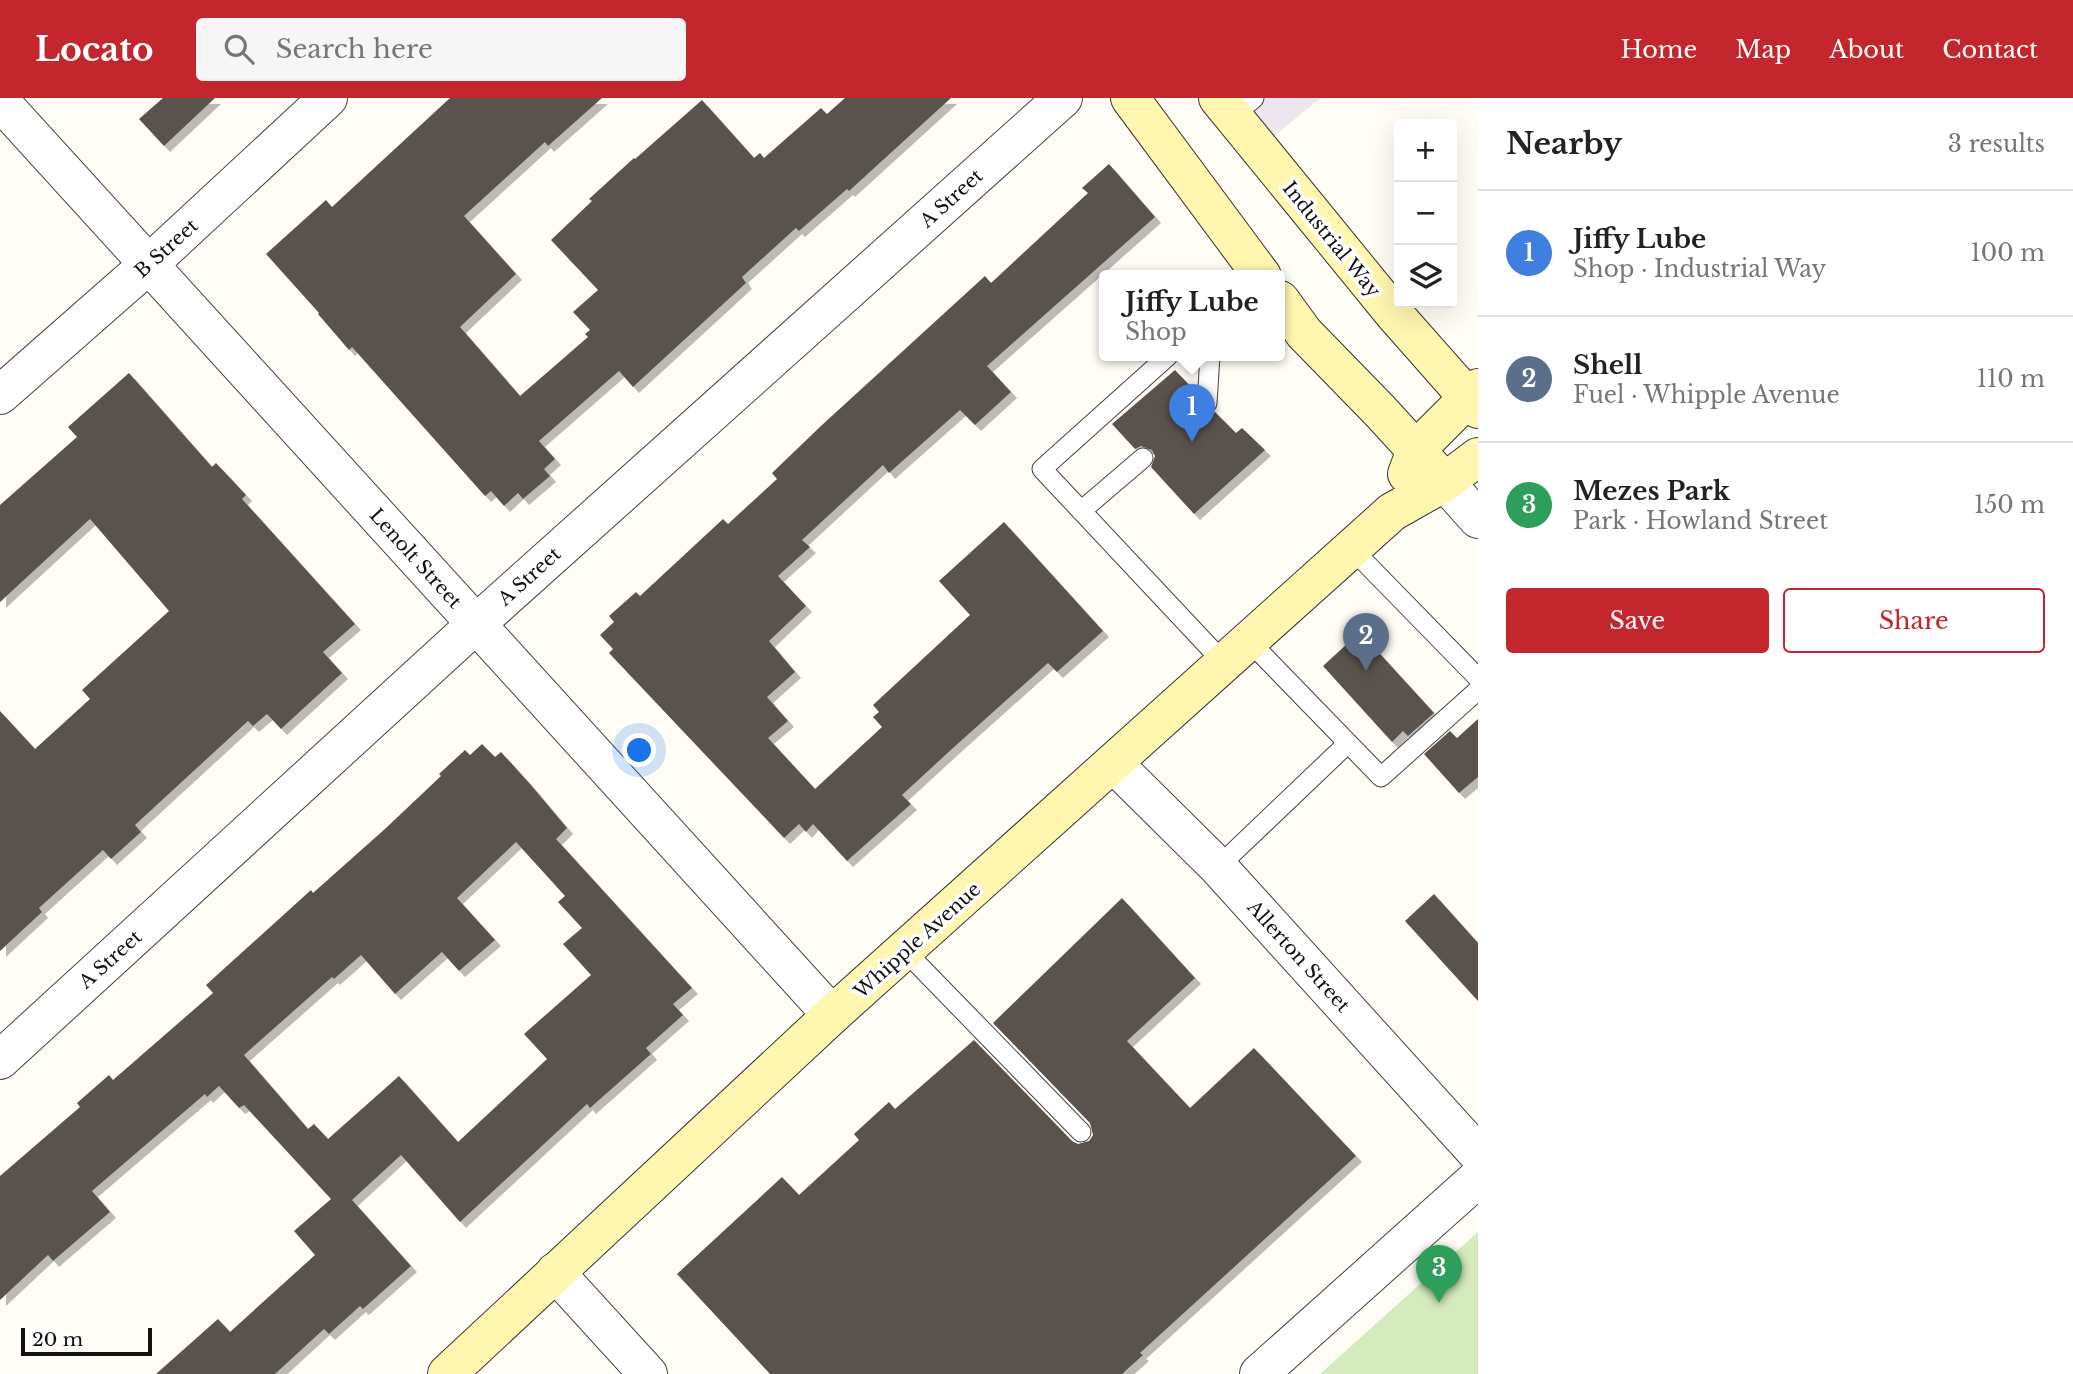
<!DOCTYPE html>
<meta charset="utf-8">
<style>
body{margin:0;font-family:"Libre Baskerville",serif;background:#f6f6f6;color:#222}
.controls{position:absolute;right:21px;top:21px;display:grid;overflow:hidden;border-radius:7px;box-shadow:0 7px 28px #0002}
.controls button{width:63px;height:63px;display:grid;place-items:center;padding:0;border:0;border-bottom:2px solid #e0e0e0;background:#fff;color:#222;font:35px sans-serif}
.scale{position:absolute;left:21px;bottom:18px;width:131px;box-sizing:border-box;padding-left:7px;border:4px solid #111;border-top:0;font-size:19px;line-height:24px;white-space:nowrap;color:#111;-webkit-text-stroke:5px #fff;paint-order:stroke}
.you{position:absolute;left:640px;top:653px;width:24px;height:24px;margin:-18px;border:5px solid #fff;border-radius:50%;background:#1a73e8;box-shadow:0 0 0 10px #1a73e833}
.badge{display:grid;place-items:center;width:46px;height:46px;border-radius:50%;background:#c4262e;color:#fff;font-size:23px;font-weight:700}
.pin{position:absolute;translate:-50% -58px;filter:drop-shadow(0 2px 4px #0008)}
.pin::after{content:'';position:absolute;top:37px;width:24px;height:21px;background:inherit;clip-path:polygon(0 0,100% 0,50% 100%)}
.popup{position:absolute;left:1099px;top:172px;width:186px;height:91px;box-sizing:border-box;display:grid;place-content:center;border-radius:7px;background:#fff;filter:drop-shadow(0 2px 5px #0005);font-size:23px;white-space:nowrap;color:#767676}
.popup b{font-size:26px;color:#222}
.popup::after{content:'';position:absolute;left:50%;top:100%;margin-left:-14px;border:14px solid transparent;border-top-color:#fff}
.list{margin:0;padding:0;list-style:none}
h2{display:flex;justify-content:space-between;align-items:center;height:91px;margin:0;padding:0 28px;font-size:30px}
h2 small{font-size:23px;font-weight:400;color:#767676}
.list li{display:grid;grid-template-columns:46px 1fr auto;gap:21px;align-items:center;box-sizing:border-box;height:126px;padding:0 28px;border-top:2px solid #e0e0e0}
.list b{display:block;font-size:26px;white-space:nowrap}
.list p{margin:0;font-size:23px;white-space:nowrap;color:#767676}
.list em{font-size:23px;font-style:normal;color:#767676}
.actions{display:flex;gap:14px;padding:21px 28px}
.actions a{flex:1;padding:16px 0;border:2px solid #c4262e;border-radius:7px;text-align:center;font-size:24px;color:#c4262e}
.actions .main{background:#c4262e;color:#fff}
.icon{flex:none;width:38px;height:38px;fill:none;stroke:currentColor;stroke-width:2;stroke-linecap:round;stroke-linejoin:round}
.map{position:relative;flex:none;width:1478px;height:1276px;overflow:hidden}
header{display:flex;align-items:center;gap:42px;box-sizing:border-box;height:98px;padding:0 35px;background:#c4262e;color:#fff}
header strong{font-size:33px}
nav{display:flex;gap:38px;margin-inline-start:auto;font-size:24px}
.search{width:490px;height:63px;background:#f6f6f6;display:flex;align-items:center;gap:18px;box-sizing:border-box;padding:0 24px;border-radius:7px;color:#767676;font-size:26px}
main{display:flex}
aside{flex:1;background:#fff}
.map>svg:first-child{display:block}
.industrial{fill:#eee6ef}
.green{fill:#d5ebbd}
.building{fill:#5a524d;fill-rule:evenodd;filter:url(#shadow)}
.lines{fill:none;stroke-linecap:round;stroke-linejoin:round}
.service-casing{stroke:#444;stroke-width:21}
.minor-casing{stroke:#444;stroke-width:40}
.tertiary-casing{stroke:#444;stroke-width:40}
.secondary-casing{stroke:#333;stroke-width:40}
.service{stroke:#fff;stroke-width:19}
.minor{stroke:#fff;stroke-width:38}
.tertiary{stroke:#fff;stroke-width:38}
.secondary{stroke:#fff6b0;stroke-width:38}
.labels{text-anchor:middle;stroke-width:7;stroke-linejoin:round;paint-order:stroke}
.street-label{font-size:19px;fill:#111;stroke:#fff}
</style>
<header>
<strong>Locato</strong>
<div class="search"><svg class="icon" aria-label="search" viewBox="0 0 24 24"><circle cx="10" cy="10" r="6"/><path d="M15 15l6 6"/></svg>Search here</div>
<nav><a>Home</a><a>Map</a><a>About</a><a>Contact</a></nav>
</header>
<main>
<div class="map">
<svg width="1478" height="1276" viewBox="0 0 1478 1276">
<defs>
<filter id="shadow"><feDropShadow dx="6" dy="6" stdDeviation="0" flood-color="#0004"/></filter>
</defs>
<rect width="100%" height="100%" fill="#fffdf5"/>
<path class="industrial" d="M1218 0H1321L1259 50Z"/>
<path class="green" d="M1478 1134V1276H1320Z"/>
<path class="building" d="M163 0H215L164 48 139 21Z
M450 0H602L548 48 545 44 464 118 516 176 460 229 520 298 588 239 585 236 590 232 573 214 598 192 551 142 592 103 589 101 634 60 635 61 702 2 754 60 760 55 764 60 821 10 827 16 845 0H951L849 93 847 91 799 133 796 130 742 179 746 185 633 289 619 273 539 343 555 361 544 371 550 378 523 401 518 395 504 408 491 393 485 398 352 249 349 252 318 216 319 215 266 156 326 102 332 109Z
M1109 66 1155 119 987 268 1011 294 975 327 960 312 889 375 883 367 802 442 810 449 778 478 806 508 769 543 795 574 767 599 788 623 768 640 815 691 882 629 873 619 879 614 873 607 970 517 939 483 1004 424 1103 533 1057 574 1048 565 953 650 902 697 911 706 847 763 813 726 806 734 799 726 784 740 609 555 613 551 600 537 614 524 609 518 636 494 640 498 723 421 728 426 777 381 772 375 822 327 985 178 991 185 1088 95 1082 90Z
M1175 272 1195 293V305L1200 315 1207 317 1215 314 1236 335 1242 330 1265 352 1194 416 1151 369 1155 358 1152 352 1141 348 1135 351 1112 326Z
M129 275 212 369 216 365 246 397 242 401 355 526 323 554 342 575 281 631 267 616 253 628 248 623 135 727 141 734 111 761 103 752 39 810 42 814 0 853V613L35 651 90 601 82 592 169 513 90 421 0 504V407L77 339 68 329Z
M1360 534 1434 615 1408 638 1403 633 1392 644 1323 568Z
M1478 621V679L1459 695 1424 656 1450 633 1457 640Z
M482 646 495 659 501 654 530 686 567 730 556 741 692 890 673 906 683 917 646 950 651 956 590 1010 587 1006 460 1124 401 1057 352 1102 411 1168 363 1211 360 1208 329 1236 324 1231 275 1276H156L218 1221 230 1234 315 1157 294 1133 331 1101 244 1007 239 1010 219 988 207 999 205 996 92 1093 110 1114 53 1163 48 1157 0 1202V1078L80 1009 77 1005 109 977 113 982 213 895 206 887 311 792 313 795 386 730 441 678 439 676 465 652 470 657ZM516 744 565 798 558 804 582 830 563 846 591 877 524 936 547 961 458 1044 399 978 328 1041 314 1026 308 1031 244 957 332 879 334 881 361 857 395 896 442 854 459 873 495 842 457 800Z
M1434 796 1478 845V903L1405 823Z
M1122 800 1195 880 1127 943 1190 1010 1254 950 1356 1058 1140 1255 1143 1257 1122 1276H770L677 1176 782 1079 799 1097 859 1042 854 1036 889 1004 895 1011 974 942 1072 1043 1078 1046 1089 1043 1093 1037 1090 1025 993 925Z"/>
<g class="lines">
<defs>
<path id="service" d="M1232 19 1254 0
M1168 258 1042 371 1225 566
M1207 305 1210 258
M1081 413 1143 360
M1352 451 1478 580
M1250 544 1348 645
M1218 769 1348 645 1381 679 1478 592
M905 853 1081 1034"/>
<path id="minor" d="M0 3 832 917
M0 297 149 166 328 0
M1114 666 1218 769 1478 1056
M0 962 476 526 1063 0
M555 1174 648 1276
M1259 1276 1478 1080"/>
<path id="tertiary" d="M1445 384 1478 421"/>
<path id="secondary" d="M1130 0 1262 178
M1218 0 1395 217 1478 311
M1280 202 1304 235 1380 313 1445 384
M1407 376 1416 352 1478 290
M447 1276 832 917 1392 414 1445 384 1478 359"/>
</defs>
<use href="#service" class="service-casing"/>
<use href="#minor" class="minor-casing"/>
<use href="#tertiary" class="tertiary-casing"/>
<use href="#secondary" class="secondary-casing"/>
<use href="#service" class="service"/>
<use href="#minor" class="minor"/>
<use href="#tertiary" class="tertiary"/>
<use href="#secondary" class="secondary"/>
</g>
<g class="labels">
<g class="street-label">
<text transform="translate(951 100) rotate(-42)" y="7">A Street</text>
<text transform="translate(1332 141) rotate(51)" y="7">Industrial Way</text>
<text transform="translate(166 150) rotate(-42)" y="7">B Street</text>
<text transform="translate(416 460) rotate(48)" y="7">Lenolt Street</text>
<text transform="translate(529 478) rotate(-42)" y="7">A Street</text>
<text transform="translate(917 842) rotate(-42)" y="7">Whipple Avenue</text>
<text transform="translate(1299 858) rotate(48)" y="7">Allerton Street</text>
<text transform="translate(110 861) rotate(-42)" y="7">A Street</text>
</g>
</g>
</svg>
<div class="controls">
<button>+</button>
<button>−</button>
<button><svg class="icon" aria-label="layers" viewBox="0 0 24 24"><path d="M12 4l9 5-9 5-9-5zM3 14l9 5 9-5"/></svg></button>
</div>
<div class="scale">20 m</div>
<div class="you"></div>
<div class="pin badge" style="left:1192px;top:344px;background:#3f7fe0">1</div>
<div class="popup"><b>Jiffy Lube</b>Shop</div>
<div class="pin badge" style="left:1366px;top:573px;background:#5c6f8a">2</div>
<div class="pin badge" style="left:1439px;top:1205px;background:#2e9e5b">3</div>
</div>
<aside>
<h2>Nearby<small>3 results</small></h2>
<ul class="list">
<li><span class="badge" style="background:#3f7fe0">1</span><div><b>Jiffy Lube</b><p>Shop · Industrial Way</p></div><em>100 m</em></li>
<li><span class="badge" style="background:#5c6f8a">2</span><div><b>Shell</b><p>Fuel · Whipple Avenue</p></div><em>110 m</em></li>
<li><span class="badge" style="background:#2e9e5b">3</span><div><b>Mezes Park</b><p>Park · Howland Street</p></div><em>150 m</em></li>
</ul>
<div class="actions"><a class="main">Save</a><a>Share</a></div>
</aside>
</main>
